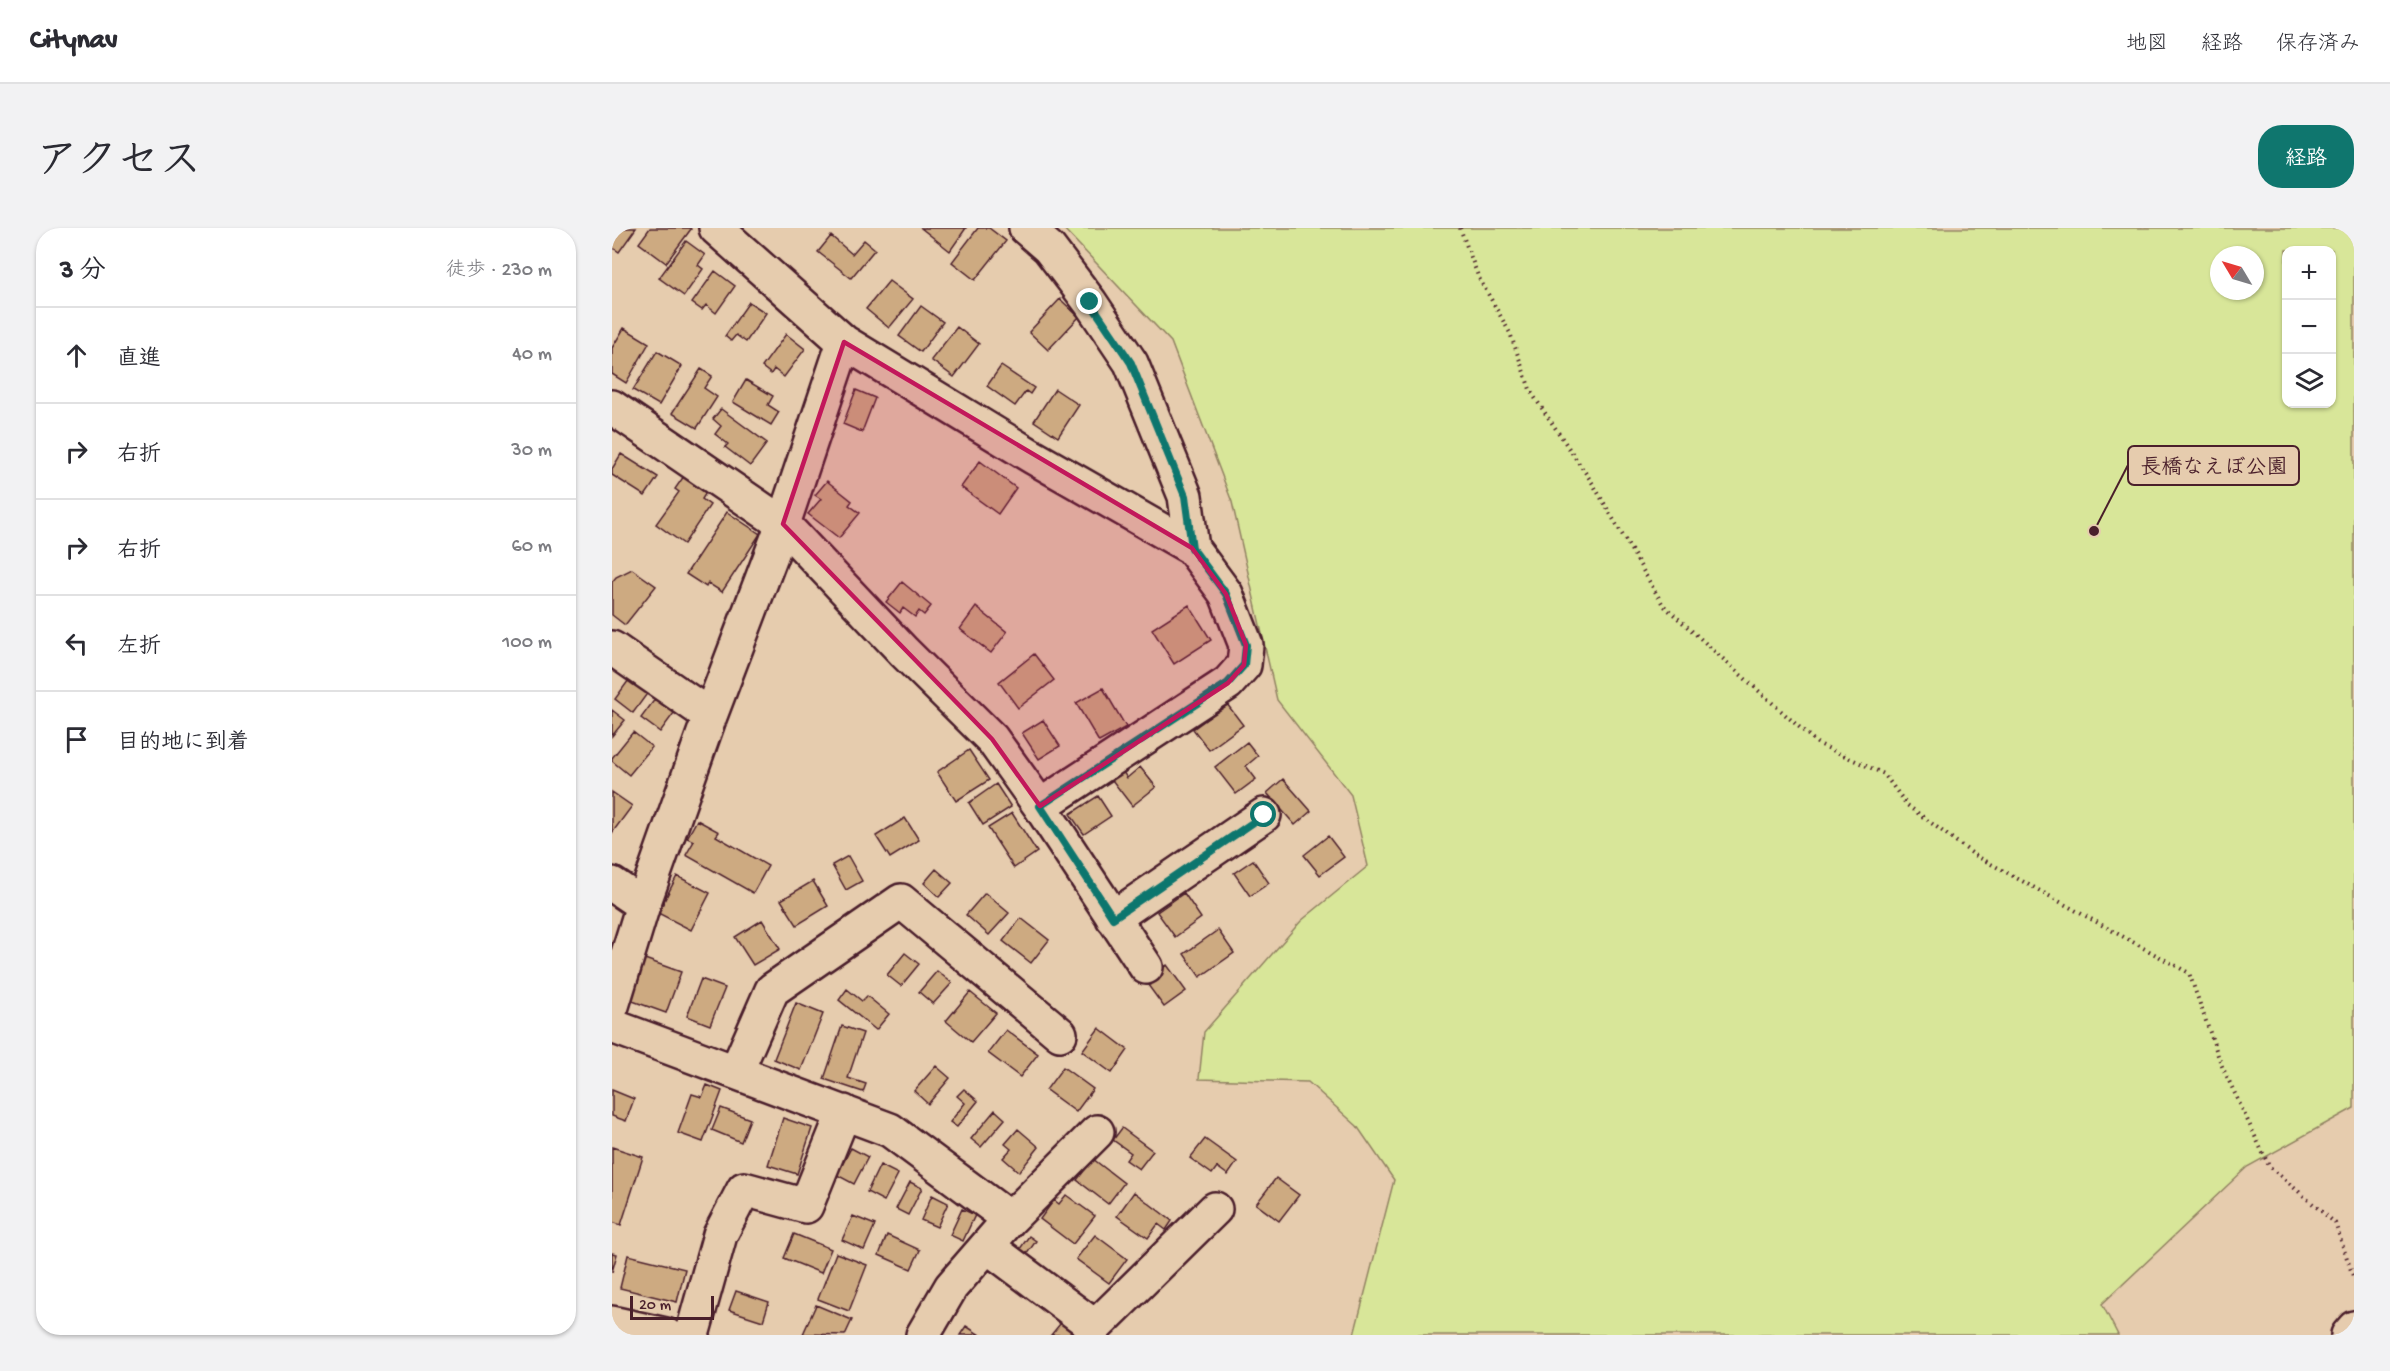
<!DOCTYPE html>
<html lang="ja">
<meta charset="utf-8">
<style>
body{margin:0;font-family:"Gochi Hand","Klee One",sans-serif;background:#f2f2f3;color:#2b2b33}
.controls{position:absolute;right:18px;top:18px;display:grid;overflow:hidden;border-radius:12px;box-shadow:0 2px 4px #0004}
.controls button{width:54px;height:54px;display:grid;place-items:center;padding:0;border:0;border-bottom:2px solid #e1e1e2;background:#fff;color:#2b2b33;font:30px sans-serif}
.compass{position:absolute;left:1598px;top:18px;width:54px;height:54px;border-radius:50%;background:#fff;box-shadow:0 2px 4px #0004;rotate:308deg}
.scale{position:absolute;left:18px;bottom:15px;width:84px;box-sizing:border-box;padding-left:6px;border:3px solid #4a1f2b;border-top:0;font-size:16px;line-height:21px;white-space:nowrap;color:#4a1f2b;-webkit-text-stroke:4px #e6ccae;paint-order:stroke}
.stop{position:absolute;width:18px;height:18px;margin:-14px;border:4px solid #0f766e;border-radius:50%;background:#fff}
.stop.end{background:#0f766e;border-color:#fff;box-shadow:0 2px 6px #0008}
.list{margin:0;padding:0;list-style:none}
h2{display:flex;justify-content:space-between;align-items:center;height:78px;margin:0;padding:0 24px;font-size:26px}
h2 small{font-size:20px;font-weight:400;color:#7c7c81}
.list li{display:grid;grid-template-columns:39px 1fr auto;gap:18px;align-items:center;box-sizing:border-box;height:96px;padding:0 24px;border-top:2px solid #e1e1e2}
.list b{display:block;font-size:22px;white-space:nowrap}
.list em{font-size:20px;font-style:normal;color:#7c7c81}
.icon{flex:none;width:33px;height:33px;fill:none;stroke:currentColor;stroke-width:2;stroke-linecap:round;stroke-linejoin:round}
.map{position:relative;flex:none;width:1742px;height:1107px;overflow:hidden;border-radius:24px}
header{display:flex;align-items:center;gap:36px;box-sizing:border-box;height:84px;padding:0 30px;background:#fff;border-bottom:2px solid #e1e1e2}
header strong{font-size:28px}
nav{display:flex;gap:33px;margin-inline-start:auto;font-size:21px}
.intro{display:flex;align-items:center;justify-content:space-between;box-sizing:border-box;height:144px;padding:0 36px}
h1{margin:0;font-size:42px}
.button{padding:15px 27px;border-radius:24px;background:#0f766e;color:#fff;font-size:21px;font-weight:700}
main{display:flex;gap:36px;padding:0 36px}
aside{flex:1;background:#fff;border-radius:24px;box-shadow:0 2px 4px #0004}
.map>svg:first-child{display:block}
.green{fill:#d8e699;stroke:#918262;stroke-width:1.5;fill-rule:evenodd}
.building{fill:#cdaa81;stroke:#4a1f2b;stroke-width:1.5}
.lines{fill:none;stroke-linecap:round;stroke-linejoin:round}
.minor-casing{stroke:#4a1f2b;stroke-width:38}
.path{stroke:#4a1f2b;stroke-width:4;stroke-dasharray:1.5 4.5;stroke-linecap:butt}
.minor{stroke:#e6ccae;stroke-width:33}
.route{stroke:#0f766e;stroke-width:8}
.marked{fill:#c2185b;fill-opacity:0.2;stroke:#c2185b;stroke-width:4.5;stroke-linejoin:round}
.leader{fill:none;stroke:#4a1f2b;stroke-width:2}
.callout-dot{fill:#4a1f2b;stroke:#e6ccae;stroke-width:2}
.callout{fill:#e6ccae;stroke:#4a1f2b;stroke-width:2}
.callout-label{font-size:21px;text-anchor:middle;font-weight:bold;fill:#4a1f2b}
</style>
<header>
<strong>Citynav</strong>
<nav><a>地図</a><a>経路</a><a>保存済み</a></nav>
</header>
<div class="intro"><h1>アクセス</h1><a class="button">経路</a></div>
<main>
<aside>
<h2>3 分<small>徒歩 · 230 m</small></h2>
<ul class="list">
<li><svg class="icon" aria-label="ahead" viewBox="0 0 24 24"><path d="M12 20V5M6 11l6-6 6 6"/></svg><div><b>直進</b></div><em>40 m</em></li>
<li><svg class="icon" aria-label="right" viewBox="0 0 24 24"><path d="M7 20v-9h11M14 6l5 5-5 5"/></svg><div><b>右折</b></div><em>30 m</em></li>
<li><svg class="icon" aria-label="right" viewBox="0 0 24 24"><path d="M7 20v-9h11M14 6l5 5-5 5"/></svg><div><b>右折</b></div><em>60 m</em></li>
<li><svg class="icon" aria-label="left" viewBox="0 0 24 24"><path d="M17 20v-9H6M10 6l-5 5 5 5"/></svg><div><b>左折</b></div><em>100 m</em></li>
<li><svg class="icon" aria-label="arrive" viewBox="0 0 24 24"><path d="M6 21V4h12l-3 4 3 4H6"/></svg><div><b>目的地に到着</b></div></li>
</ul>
</aside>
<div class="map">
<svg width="1742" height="1107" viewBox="0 0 1742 1107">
<rect width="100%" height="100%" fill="#e6ccae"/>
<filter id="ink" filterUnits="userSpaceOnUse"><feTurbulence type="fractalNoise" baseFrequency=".0167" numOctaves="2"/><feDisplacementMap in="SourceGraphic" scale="12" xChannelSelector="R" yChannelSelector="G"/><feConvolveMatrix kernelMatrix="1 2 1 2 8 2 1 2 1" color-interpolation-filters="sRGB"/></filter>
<g filter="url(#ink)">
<path class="green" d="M451 0H1742V880L1635 939 1490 1076 1506 1107H742L782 952 745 898 696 854 587 851 592 804 689 693 756 638 739 567 665 472 620 274 559 114ZM1674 22H1720V176H1674ZM1607 27H1643V63H1607Z"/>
<path class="building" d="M0 0H24L7 24 0 19Z
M38 0H78L79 1 54 35 27 15Z
M309 0H354L338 23Z
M366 0H377L394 13 363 52 340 34Z
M219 8 240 26 252 12 263 21 239 50 206 24Z
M74 13 93 27 86 37 91 41 72 68 47 50Z
M103 43 123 58 104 85 94 77 90 82 80 75Z
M277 53 301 71 277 100 254 81Z
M448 71 467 89 436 122 417 104Z
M137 74 154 85 134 114 124 107 119 113 113 108Z
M309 78 331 94 309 124 287 108Z
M345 99 367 116 342 149 319 132Z
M12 100 37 115 14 155 0 146V120Z
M174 106 193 121 172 149 162 141 159 146 150 139Z
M45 123 70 138 47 177 21 162Z
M389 138 422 160 418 166 414 163 403 178 375 158Z
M89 141 100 148 92 160 105 169 85 200 60 185Z
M134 152 161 168 156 177 167 184 159 197 121 174Z
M443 161 467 177 446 209 422 193Z
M244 162 263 170 250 204 231 196Z
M109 181 155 215 138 238 113 219 116 216 103 206 109 198 101 191Z
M9 226 46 249 33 268 0 247V241Z
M368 233 404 260 386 286 349 259Z
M72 248 95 263 90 271 98 277 72 316 44 296 67 264 63 261Z
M215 253 240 273 237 277 248 285 227 310 196 286 209 271 203 267Z
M115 284 148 306 110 364 96 355 94 359 74 346Z
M20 341 44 358 13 397 0 387V354L4 349Z
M290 354 319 378 312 387 307 383 303 389 291 380 288 385 274 374Z
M577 377 599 412 562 436 540 401Z
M364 379 395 404 379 425 348 401Z
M422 426 442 452 406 480 387 454Z
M19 449 37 463 21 485 3 471Z
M491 460 514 499 487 514 464 475Z
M46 467 65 481 48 504 29 490Z
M615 476 631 497 597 522 581 501Z
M0 482 13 492 0 508Z
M431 492 448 518 427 531 410 505Z
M21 504 40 519 17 547 0 533V530Z
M635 514 646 528 634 538 644 551 624 566 603 539Z
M357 522 377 552 344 573 325 544Z
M528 539 544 559 520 578 500 552 511 544 515 550Z
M671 551 699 583 683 597 655 565Z
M384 556 399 579 371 597 357 575Z
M0 564 20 578 0 605Z
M486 568 499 588 472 606 458 586Z
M400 585 425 624 402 640 376 600Z
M293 590 307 612 278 630 264 608Z
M85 592 107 604 104 608 156 638 141 665 74 627 82 613 75 610Z
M716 608 732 629 708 647 692 627Z
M236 628 250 653 234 662 220 637Z
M641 632 657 655 638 668 622 645Z
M324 641 340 655 327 669 312 655Z
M65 648 98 665 79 702 46 685Z
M201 653 216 678 185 697 169 672Z
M373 665 397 685 377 707 354 687Z
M572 665 589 690 563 709 545 684Z
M409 690 437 712 419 735 391 713Z
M150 692 168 721 141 737 123 709Z
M606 702 622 725 588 749 572 726Z
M293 725 307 736 289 758 275 747Z
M30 730 69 744 54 785 15 771Z
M555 737 574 763 552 779 533 753Z
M325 743 340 755 321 776 307 764Z
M89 751 113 760 98 797 75 788Z
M235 761 250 773 255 768 277 786 264 802 227 772Z
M358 764 384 785 359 814 334 793Z
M184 775 211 786 189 842 162 831Z
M230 798 251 805 236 850 254 856 251 864 212 851Z
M487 800 516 822 500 845 470 823Z
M394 802 426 826 408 849 376 825Z
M324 838 338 850 316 876 302 863Z
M451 839 481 861 464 884 434 862Z
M95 857 110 863 91 914 66 905 80 866 90 869Z
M352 861 366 873 345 899 338 894 353 875 345 868Z
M0 862 22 871 14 893 0 888Z
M109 880 138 891 129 914 100 902Z
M383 882 393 891 369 919 359 911Z
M171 890 200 900 185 946 156 937Z
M510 900 541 923 527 941 514 932 519 925 501 912Z
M406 901 427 919 407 944 391 930 399 921 393 916Z
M593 911 625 934 616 947 605 939 600 946 578 930Z
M0 919 31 929 9 997 0 994Z
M239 920 256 929 242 956 225 947Z
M481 931 512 955 496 976 465 952Z
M268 937 286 946 272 973 255 964Z
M664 950 687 967 667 993 644 976Z
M298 954 310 960 296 987 284 981Z
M522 964 560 993 554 1002 546 996 536 1010 505 988Z
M320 967 336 975 325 999 309 992Z
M454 967 483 988 461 1016 428 991 442 972 447 976Z
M350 981 363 987 351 1013 338 1007Z
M241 988 263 997 252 1022 230 1012Z
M182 1006 219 1021 209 1045 172 1030Z
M275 1007 308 1022 299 1041 267 1027Z
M483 1007 515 1031 497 1055 464 1031Z
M417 1008 424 1013 412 1030 405 1025Z
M0 1025 5 1026 0 1044Z
M224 1025 255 1037 237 1083 206 1071Z
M16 1027 73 1041 65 1074 8 1060Z
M124 1063 157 1074 151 1093 117 1082Z
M204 1077 240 1092 233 1107 191 1106Z
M457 1085 479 1107H439Z
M354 1098 368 1107H348Z"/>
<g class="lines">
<defs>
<path id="minor" d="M104 0 232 114 421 229 580 320 614 366 634 417 632 437 616 455 428 578
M414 0 437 20 478 74 519 135 573 268 580 320
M0 179 171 296 292 424 380 511 428 578 534 739
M0 420 98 488
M0 656 31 677
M501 690 652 587
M0 778 31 677 98 488 171 296 232 114
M0 798 278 902 398 991 339 1059 311 1107
M124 844 160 762 289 673 448 806
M398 991 485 904
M375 1018 483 1099 603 981
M0 1095 54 1107
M80 1107 108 1007 132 961 194 978 232 884
M1736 1107 1742 1100"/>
</defs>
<use href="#minor" class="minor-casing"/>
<path class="path" d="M848 0 866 48 898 105 919 164 981 256 1051 377 1205 515 1272 546 1295 577 1361 626 1577 745 1609 836 1657 938 1723 995 1742 1051"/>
<use href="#minor" class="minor"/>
</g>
</g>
<g class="lines" filter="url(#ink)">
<path class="route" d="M478 74 519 135 573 268 580 320 614 366 634 417 632 437 616 455 428 578 501 690 652 587"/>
</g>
<path class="marked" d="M232 114 580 320 614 366 634 417 632 437 616 455 428 578 380 511 171 296Z"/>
<path class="leader" d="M1482 303L1516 237"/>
<circle class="callout-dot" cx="1482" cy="303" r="6"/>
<rect class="callout" x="1516" y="218" width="171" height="39" rx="6"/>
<g class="callout-label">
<text x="1602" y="245">長橋なえぼ公園</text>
</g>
</svg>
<div class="controls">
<button>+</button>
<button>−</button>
<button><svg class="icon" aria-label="layers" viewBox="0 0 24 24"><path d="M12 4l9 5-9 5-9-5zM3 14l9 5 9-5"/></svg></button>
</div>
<svg class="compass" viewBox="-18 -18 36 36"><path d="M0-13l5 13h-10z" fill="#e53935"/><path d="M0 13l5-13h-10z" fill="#7c7c81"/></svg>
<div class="scale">20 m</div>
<div class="stop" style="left:652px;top:587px"></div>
<div class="stop end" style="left:478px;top:74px"></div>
</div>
</main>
